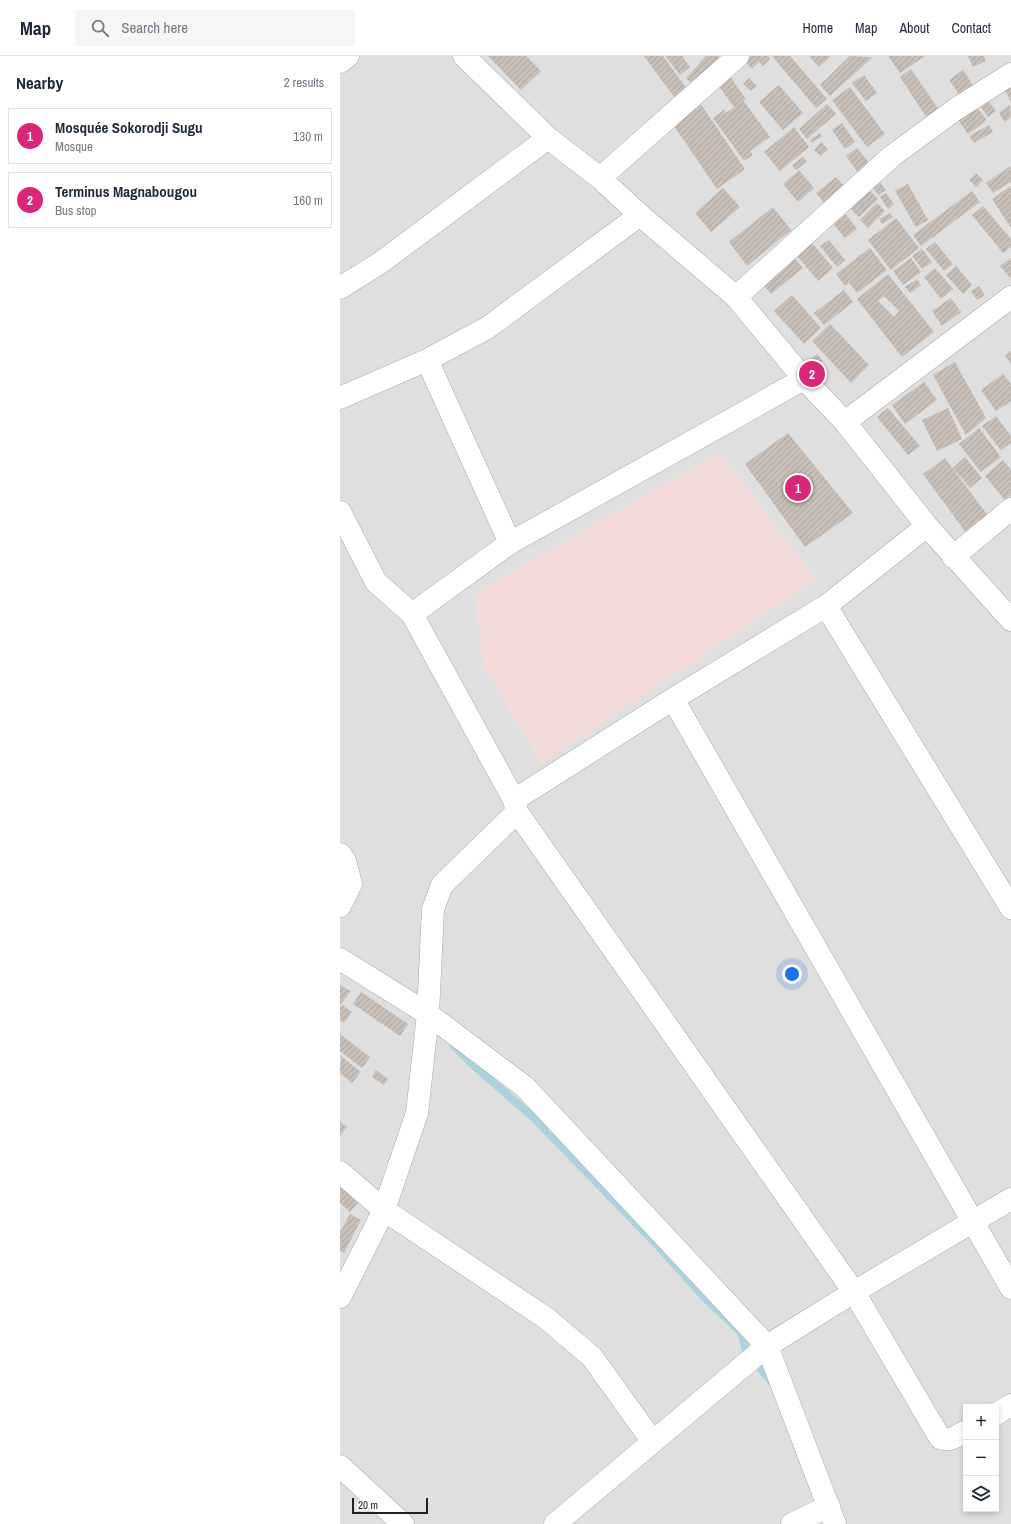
<!DOCTYPE html>
<meta charset="utf-8">
<style>
body{margin:0;font-family:"Archivo Narrow",sans-serif;background:#f6f6f7;color:#1f2937}
.controls{position:absolute;right:12px;bottom:12px;display:grid;overflow:hidden;border-radius:0px;box-shadow:0 2px 6px #0003}
.controls button{width:36px;height:36px;display:grid;place-items:center;padding:0;border:0;border-bottom:1px solid #e0e1e3;background:#fff;color:#1f2937;font:20px sans-serif}
.scale{position:absolute;left:12px;bottom:10px;width:76px;box-sizing:border-box;padding-left:4px;border:2px solid #222;border-top:0;font-size:11px;line-height:14px;white-space:nowrap;color:#222;-webkit-text-stroke:3px #fff;paint-order:stroke}
.you{position:absolute;left:452px;top:918px;width:14px;height:14px;margin:-10px;border:3px solid #fff;border-radius:50%;background:#1a73e8;box-shadow:0 0 0 6px #1a73e833}
.badge{display:grid;place-items:center;width:26px;height:26px;border-radius:50%;background:#db2777;color:#fff;font-size:13px;font-weight:700}
.pin{position:absolute;translate:-50% -50%;border:2px solid #fff;box-shadow:0 1px 4px #0006}
.list{margin:0;padding:0;list-style:none}
h2{display:flex;justify-content:space-between;align-items:center;height:52px;margin:0;padding:0 16px;font-size:17px}
h2 small{font-size:13px;font-weight:400;color:#747a83}
.list li{display:grid;grid-template-columns:26px 1fr auto;gap:12px;align-items:center;box-sizing:border-box;height:56px;margin:0 8px 8px;padding:0 8px;border:1px solid #e0e1e3;border-radius:0px}
.list b{display:block;font-size:15px;white-space:nowrap}
.list p{margin:0;font-size:13px;white-space:nowrap;color:#747a83}
.list em{font-size:13px;font-style:normal;color:#747a83}
.icon{flex:none;width:22px;height:22px;fill:none;stroke:currentColor;stroke-width:2;stroke-linecap:round;stroke-linejoin:round}
.map{position:relative;flex:none;width:671px;height:1468px;overflow:hidden}
header{display:flex;align-items:center;gap:24px;box-sizing:border-box;height:56px;padding:0 20px;background:#fff;border-bottom:1px solid #e0e1e3}
header strong{font-size:19px}
nav{display:flex;gap:22px;margin-inline-start:auto;font-size:14px}
.search{width:280px;height:36px;background:#f6f6f7;display:flex;align-items:center;gap:10px;box-sizing:border-box;padding:0 14px;border-radius:0px;color:#747a83;font-size:15px}
main{display:flex}
aside{flex:1;background:#fff}
.map>svg:first-child{display:block}
.residential{fill:#e0dfdf;fill-rule:evenodd}
.commercial{fill:#f2dad9}
.lines{fill:none;stroke-linecap:round;stroke-linejoin:round}
.stream{stroke:#aad3df;stroke-width:8}
.building{fill:url(#building-hatch);fill-rule:evenodd}
.minor-casing{stroke:#a9a9a9;stroke-width:23}
.minor{stroke:#fff;stroke-width:22}
</style>
<header>
<strong>Map</strong>
<div class="search"><svg class="icon" aria-label="search" viewBox="0 0 24 24"><circle cx="10" cy="10" r="6"/><path d="M15 15l6 6"/></svg>Search here</div>
<nav><a>Home</a><a>Map</a><a>About</a><a>Contact</a></nav>
</header>
<main>
<aside>
<h2>Nearby<small>2 results</small></h2>
<ul class="list">
<li><span class="badge">1</span><div><b>Mosquée Sokorodji Sugu</b><p>Mosque</p></div><em>130 m</em></li>
<li><span class="badge">2</span><div><b>Terminus Magnabougou</b><p>Bus stop</p></div><em>160 m</em></li>
</ul>
</aside>
<div class="map">
<svg width="671" height="1468" viewBox="0 0 671 1468">
<defs>
<pattern id="building-hatch" width="6" height="6" patternUnits="userSpaceOnUse"><rect width="6" height="6" fill="#c7bfb8"/><path d="M-1 1l2-2M0 6l6-6M5 7l2-2" fill="none" stroke="#aba49e"/></pattern>
</defs>
<rect width="100%" height="100%" fill="#f2efe9"/>
<path class="residential" d="M0 0H671V1468H0ZM626 1351H656V1453H626Z"/>
<path class="commercial" d="M380 396 476 524 201 708 144 610 134 541 147 530Z"/>
<g class="lines">
<path class="stream" d="M113 989 132 1008 194 1062 321 1193 363 1240 401 1276 406 1294 434 1329"/>
</g>
<path class="building" d="M148 0H186L201 15 181 34Z
M304 0H323L349 36 337 45Z
M327 0H342L350 11 340 19 326 1Z
M366 0H378L380 3 354 30 346 22Z
M411 0H428L430 3 423 10 419 6 412 13 405 5Z
M432 0H450L487 43 476 52Z
M469 0H491L479 11Z
M510 0 533 1 490 40 480 29Z
M548 0H585L560 17Z
M628 0H644L646 5 633 11Z
M571 13 599 54 587 62 560 21Z
M623 14 635 32 621 41 609 24Z
M387 16 406 43 403 44 430 81 410 95 413 99 404 105 373 62 384 54 386 57 394 51 375 25Z
M524 19 537 37 526 45 512 27Z
M409 22 417 30 411 35 403 28Z
M439 29 463 57 443 74 419 46Z
M671 29V46L664 33Z
M510 31 545 78 527 91 492 44Z
M649 46 656 55 648 61 641 51Z
M360 47 405 113 377 133 332 67Z
M487 48 496 58 467 83 459 73Z
M670 49 671 61 665 66 659 57Z
M636 50 647 64 628 78 618 64Z
M502 67 515 86 505 93 492 74Z
M649 69 653 76 634 87 629 80Z
M454 71 469 91 440 115 424 96Z
M480 77 482 80 472 87 470 84Z
M481 86 488 93 481 100 474 94Z
M517 92 531 109 519 118 506 100Z
M463 101 467 106 456 114 452 109Z
M671 110V126L653 137 646 127Z
M459 114 474 132 458 146 443 128Z
M636 117 643 124 636 131 629 124Z
M496 121 505 131 484 147 476 137Z
M540 126 546 134 538 139 532 131Z
M568 128 588 164 576 171 555 135Z
M671 130V172L652 143Z
M383 132 400 151 371 176 355 157Z
M529 134 538 143 519 161 510 152Z
M632 135 640 146 581 190 573 179Z
M546 137 554 148 548 153 540 141Z
M537 147 545 155 528 172 520 164Z
M643 150 671 183V191L663 197 632 159Z
M433 151 451 174 407 210 389 186Z
M550 157 553 161 542 168 539 163Z
M506 158 517 173 505 182 493 167Z
M556 162 579 192 551 214 528 184Z
M489 184 505 204 497 211 480 190Z
M595 186 613 208 604 215 586 193Z
M472 187 493 212 478 225 457 200Z
M530 192 547 214 517 237 509 227 505 230 496 218Z
M582 193 592 206 582 213 572 200Z
M452 199 463 212 431 238 420 225Z
M571 202 581 216 563 229 553 215Z
M671 202V223L660 210Z
M616 210 632 229 623 238 606 219Z
M595 212 613 233 601 243 584 221Z
M548 218 594 276 562 301 517 243ZM544 240 559 255 554 261 538 245Z
M577 223 581 229 570 237 565 231Z
M639 230 645 239 637 244 631 235Z
M504 234 513 246 484 269 474 257Z
M452 239 481 272 464 288 434 255Z
M611 242 621 256 602 270 592 255Z
M490 268 529 309 511 327 472 285Z
M671 295V308L665 300Z
M477 298 483 305 477 309 471 303Z
M615 306 646 362 626 379 593 319Z
M663 318 671 328V345L656 355 641 334Z
M584 326 597 344 565 368 552 349Z
M548 352 580 390 568 399 537 361Z
M608 352 622 383 597 395 582 364Z
M656 360 671 380V387L661 394 642 370Z
M639 372 661 401 641 416 619 388Z
M448 377 513 457 465 491 405 408Z
M625 401 642 422 630 432 613 412Z
M605 402 649 461 627 478 583 418Z
M663 404 671 414V439L665 444 645 420Z
M0 929 11 935 0 949Z
M21 936 68 968 60 980 13 948Z
M2 949 12 956 4 967 0 964V952Z
M0 978 30 1001 22 1012 0 995Z
M1 1000 21 1016 12 1027 0 1017Z
M36 1014 48 1023 44 1029 32 1021Z
M0 1066 7 1071 0 1080Z
M0 1126 20 1144 10 1156 0 1147Z
M10 1158 21 1164 4 1197 0 1195V1176Z"/>
<g class="lines">
<defs>
<path id="minor" d="M124 0 208 82 260 122 300 159 396 241 464 323 505 366 587 470 671 564
M0 6 8 0
M260 122 398 0
M0 232 40 207 208 82
M396 241 552 100 616 53 671 18
M87 304 170 487
M0 342 87 304 147 272 300 159
M505 366 671 241
M0 456 36 526 72 558 174 744 177 756 514 1236 600 1382C610 1386 617 1380 626 1375
M613 501 671 453
M486 550 671 852
M72 558 170 487 464 323
M333 643 671 1232
M174 744 333 643 486 550 587 470
M0 798 5 805 11 828 0 850
M0 903 88 958 185 1031 427 1290 495 1468
M0 1116 44 1154 206 1262 252 1301 313 1386
M0 1241 44 1154 77 1057 88 958 93 853 102 829 177 756
M656 1358 671 1349
M0 1410 63 1468
M215 1468 427 1290 514 1236 671 1143
M452 1468 489 1450"/>
</defs>
<use href="#minor" class="minor-casing"/>
<use href="#minor" class="minor"/>
</g>
</svg>
<div class="controls">
<button>+</button>
<button>−</button>
<button><svg class="icon" aria-label="layers" viewBox="0 0 24 24"><path d="M12 4l9 5-9 5-9-5zM3 14l9 5 9-5"/></svg></button>
</div>
<div class="scale">20 m</div>
<div class="you"></div>
<div class="pin badge" style="left:458px;top:432px">1</div>
<div class="pin badge" style="left:472px;top:318px">2</div>
</div>
</main>
